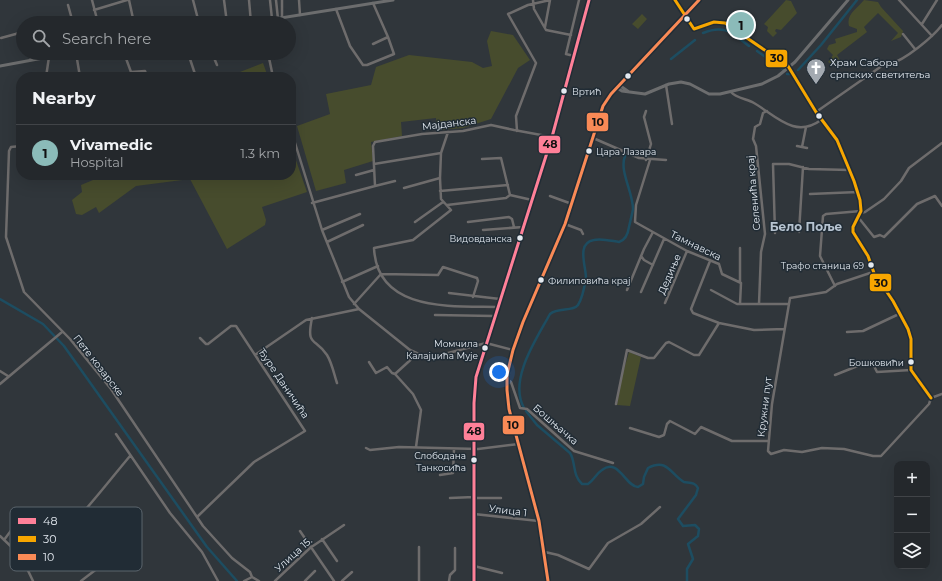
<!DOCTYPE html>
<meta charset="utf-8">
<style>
body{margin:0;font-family:Montserrat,sans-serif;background:#2c3034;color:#f1f3f6}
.controls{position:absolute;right:12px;bottom:12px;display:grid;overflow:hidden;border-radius:8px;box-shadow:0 4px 16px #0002}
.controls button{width:36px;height:36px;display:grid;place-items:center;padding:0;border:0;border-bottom:1px solid #414448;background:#24282c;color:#f1f3f6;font:20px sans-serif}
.you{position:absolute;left:499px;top:372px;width:14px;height:14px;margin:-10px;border:3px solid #fff;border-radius:50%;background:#1a73e8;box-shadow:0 0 0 6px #1a73e833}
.badge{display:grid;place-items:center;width:26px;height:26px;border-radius:50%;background:#8bbbb9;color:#111;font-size:13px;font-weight:700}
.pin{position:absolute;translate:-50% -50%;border:2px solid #fff;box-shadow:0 1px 4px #0006}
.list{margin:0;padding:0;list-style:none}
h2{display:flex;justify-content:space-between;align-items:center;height:52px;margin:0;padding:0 16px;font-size:17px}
h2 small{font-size:13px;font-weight:400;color:#a3a6a9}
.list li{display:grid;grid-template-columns:26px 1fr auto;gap:12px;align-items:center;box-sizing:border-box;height:56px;padding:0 16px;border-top:1px solid #414448}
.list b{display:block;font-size:15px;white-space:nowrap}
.list p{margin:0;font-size:13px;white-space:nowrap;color:#a3a6a9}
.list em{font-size:13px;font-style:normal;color:#a3a6a9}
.icon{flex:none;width:22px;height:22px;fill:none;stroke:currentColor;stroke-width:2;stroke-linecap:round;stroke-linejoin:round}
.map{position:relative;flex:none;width:942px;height:581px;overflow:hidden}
.search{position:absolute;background:#24282c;box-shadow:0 4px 16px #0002;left:16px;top:16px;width:280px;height:44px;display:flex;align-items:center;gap:10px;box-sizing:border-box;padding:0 14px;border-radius:22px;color:#a3a6a9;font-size:15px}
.panel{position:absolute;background:#24282c;box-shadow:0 4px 16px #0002;left:16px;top:72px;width:280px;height:108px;border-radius:16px}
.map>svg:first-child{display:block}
.green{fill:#474c2d}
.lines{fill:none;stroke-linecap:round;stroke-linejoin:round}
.canal{stroke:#1d4d61;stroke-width:2.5}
.minor{stroke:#6e6c6c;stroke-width:2.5}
.major{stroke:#6c6d6e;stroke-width:3}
.bus-1-casing{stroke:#212c35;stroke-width:6}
.bus-2-casing{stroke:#212c35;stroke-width:6}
.bus-3-casing{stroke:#212c35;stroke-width:6}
.bus-1{stroke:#ff8098;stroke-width:3}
.bus-2{stroke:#f7a600;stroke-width:3}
.bus-3{stroke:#f98a56;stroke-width:3}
.bus-dot{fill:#e3e9f0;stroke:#212c35;stroke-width:1.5}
.labels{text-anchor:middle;stroke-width:3;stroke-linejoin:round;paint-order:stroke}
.bus-label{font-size:9px;fill:#e3e9f0;stroke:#212c35;text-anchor:end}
.poi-label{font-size:10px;fill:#e3e9f0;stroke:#212c35;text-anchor:start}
.street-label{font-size:10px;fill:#e3e9f0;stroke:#212c35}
.quarter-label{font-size:12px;font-weight:bold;fill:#b7c4d1;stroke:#212c35}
.key{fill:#212c35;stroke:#5b656d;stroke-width:1}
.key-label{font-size:11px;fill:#e3e9f0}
.line-badge{stroke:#212c35;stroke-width:1.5}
.pale-badge-label{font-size:11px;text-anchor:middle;font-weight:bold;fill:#111}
</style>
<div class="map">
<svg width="942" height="581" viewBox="0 0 942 581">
<rect width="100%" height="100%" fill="#30363b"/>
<path class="green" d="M786 0 791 1 797 13 781 30 776 29 775 31 777 33 773 37 767 31 768 27 764 24Z
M864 0 878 2 881 7 903 31 901 37 891 41 898 33 878 13 864 27 867 32 837 55 841 62 839 64H831L828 62 833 55 827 49 829 45 836 43 835 39 857 32V29L849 26C846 14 857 9 864 0Z
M642 14 647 19 638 29 632 24Z
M491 31 513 35 530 60 518 68 491 119 463 128 437 130 436 118 401 122 402 136 371 142 373 161 344 170 346 183 316 191 297 126 330 114 326 94 371 85 376 67 409 55 472 62 483 68 492 66 487 41Z
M263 63 268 77H226H227Z
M291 146 307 192 262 207 266 220 265 225 227 249 190 179 136 186 99 213 96 207 82 215 76 214 72 200 82 192 81 185 105 175H234L237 178 243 175H291Z
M629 352 641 357 630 406 617 405 622 376Z"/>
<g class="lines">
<path class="canal" d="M703 33C725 24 732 33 749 46
M757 51 784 70
M671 59 695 40
M798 70 821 45 857 0
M787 74H791
M0 299 43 324 64 346 207 547 237 581
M524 408C508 380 537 338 550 314 558 307 573 312 578 305 582 299 585 284 586 278 586 266 576 243 594 240 601 238 612 241 619 242 626 240 628 234 629 227 630 222 632 215 633 209 633 192 619 171 625 156
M526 411 537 425 570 453C576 462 572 475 582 484H588C594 480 596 474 602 470 618 457 626 487 638 487L643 484 644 477 648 468C668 458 670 474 684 482 690 483 695 482 698 488L696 495 678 519 683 526 695 525 699 529 698 536 688 544 693 559 687 569V581"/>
<path class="minor" d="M92 0 98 23
M129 0 134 23
M193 0 199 23
M224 0 227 23
M249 0 251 23
M270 0 272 19
M276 0 278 19
M282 0V18
M299 0 300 15
M533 0 534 9 546 30 571 35
M675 0 694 29 714 22 725 23 788 66 816 112 837 140 854 181 860 200 861 211 853 227V232L868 256 874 273 893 301 908 329 911 339V370L931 398
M899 0 932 36
M68 5 73 23
M336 9 350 46 363 65H367L394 54 388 37
M94 10 127 0
M922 24 937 0
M903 34 915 49
M1 38 23 32
M373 44 388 37 373 3
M30 53 31 60
M76 53 80 77
M124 53 131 72 145 71 147 77
M188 53 196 77
M212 53 217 65
M268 53 273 77
M574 56 566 54 579 0
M890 64C905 60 933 37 942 25
M46 77 49 57
M619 85 699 0
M666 85 672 124
M731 92C736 98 747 99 754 103 776 116 795 139 821 120
M816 112 886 63
M291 130 322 230 349 297 359 309 410 350 421 355 437 356 486 343 513 350
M517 131 516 116 536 63 508 14 528 5 550 0 545 27
M593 138 639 158 666 160
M21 146 11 147 9 151 6 237 24 292 70 339 111 389 203 526 232 558 250 572 252 577
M797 146 807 148
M802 147 806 127
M482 159 501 158 510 195
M646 160 651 144 644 117 646 111
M650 160 636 205 635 222 687 251 719 264 722 274 741 283 740 304
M374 164 441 153
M356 175 374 170
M440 178 441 153 448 132
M375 186 395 181
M404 188 440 178 441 199 451 210 413 240 374 248C377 312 451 306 497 307
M440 191 508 185
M810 194 858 192
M550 196 572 204
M312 203 375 186 373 146 375 142 422 134 463 131 491 125 514 130 552 137
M447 205 506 198 510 195 532 200
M860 213 865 212 884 199 901 181 909 168 942 143
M858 217 874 237 880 235 884 237 917 204 935 196 942 206
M415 222 443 202
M468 222 509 217 512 219 514 227
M565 224 581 230 583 234
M322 230 360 214
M483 230 523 227
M799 232 803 167
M775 233 773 164H789L809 169 850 170
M327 242 363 225
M641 256 644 260 653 265
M710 261 691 309 693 313 719 323 754 330 784 329
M873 272 837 284 826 292 790 298 772 404 768 451 771 454 784 450 802 452 822 448 844 449 873 456H881L929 404 931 398
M342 282 378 266
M740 282V248
M835 286 820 256 823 216 826 214 861 211
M627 290 644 249 653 232
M711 290 737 304H788
M641 292 664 239
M449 293 500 299
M665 303 687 251
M354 304 381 274 438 275 443 267 477 278 478 281 473 297
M759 304 761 252 765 234 756 146 753 139 755 127 760 124 763 113 767 111
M435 315 494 316
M312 318C306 347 315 337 327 355 332 363 334 374 337 383
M847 332 863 331 899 314
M255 355 306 320 359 309
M369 362 376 373 387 367 392 373 395 374 413 394 421 410 416 447
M0 371 8 376
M395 374 417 354
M835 375 870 361 872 362 877 372 911 370
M507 379 511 382 520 408 527 409 574 451 613 463
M0 384 62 332
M931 398 942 394
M616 404 627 350 648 358H654L666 343 669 342 694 355H699L719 323
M630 428 659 437 664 435 667 424 670 421 695 434 701 427 732 441H768
M116 434 170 513 202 552 218 581
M366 448 370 450 399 447 478 449 519 444
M440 475 453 473 454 449
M450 498 474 497
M474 498H501
M474 514 539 521
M197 517 254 462 305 431 236 326H231L208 344H206L200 338
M300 531 334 581
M0 536 21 556 33 581
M322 539 337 561
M4 540 27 509
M419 547V581
M545 552 558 555 589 569 608 543 641 524 660 507
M26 566C67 537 98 494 130 456
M474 566 502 573
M81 581 98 568
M244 581 252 577 259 581
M275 581 310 548 344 525
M305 581 315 571
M342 581 352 572
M449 581 450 575 455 570V548
M474 581V403L476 377 552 137 589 0"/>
<path class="major" d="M249 23 393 0
M0 66 70 53
M617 88 622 91 645 94 669 84 681 82 690 84 709 94H720L762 84 778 76 795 62 848 0
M548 581 539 521 509 409 507 383 513 350 524 319 565 224 600 113 608 98 619 85 629 92"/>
<defs>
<path id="bus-1" d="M474 581V403L476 377 552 137 589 0"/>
<path id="bus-2" d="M675 0 694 29 714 22 725 23 788 66 816 112 837 140 854 181 860 200 861 211 853 227V232L868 256 874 273 893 301 908 329 911 339V370L931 398"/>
<path id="bus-3" d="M548 581 539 521 509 409 507 390V375L513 350 523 322 565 224 603 106 611 94 699 0"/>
</defs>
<use href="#bus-1" class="bus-1-casing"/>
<use href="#bus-2" class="bus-2-casing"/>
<use href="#bus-3" class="bus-3-casing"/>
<use href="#bus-1" class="bus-1"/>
<use href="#bus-2" class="bus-2"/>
<use href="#bus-3" class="bus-3"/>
</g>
<defs>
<symbol id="church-pin" viewBox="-11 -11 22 30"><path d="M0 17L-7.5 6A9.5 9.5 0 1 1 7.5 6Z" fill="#a4aab1" stroke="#212c35"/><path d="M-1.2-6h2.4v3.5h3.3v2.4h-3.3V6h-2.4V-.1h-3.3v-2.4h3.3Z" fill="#fff"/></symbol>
</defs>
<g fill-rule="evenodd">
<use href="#church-pin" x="805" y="57" width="22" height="30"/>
</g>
<g class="bus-dot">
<circle cx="687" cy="19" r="3.5"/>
<circle cx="628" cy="76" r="3.5"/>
<circle cx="564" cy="91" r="3.5"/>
<circle cx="819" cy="116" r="3.5"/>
<circle cx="589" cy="151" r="3.5"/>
<circle cx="520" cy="238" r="3.5"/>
<circle cx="871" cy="265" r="3.5"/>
<circle cx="541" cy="280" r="3.5"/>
<circle cx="485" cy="348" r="3.5"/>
<circle cx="911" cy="362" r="3.5"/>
<circle cx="474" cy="460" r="3.5"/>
</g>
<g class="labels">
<g class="bus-label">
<text x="572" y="95" text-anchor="start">Вртић</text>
<text x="596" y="155" text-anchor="start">Цара Лазара</text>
<text x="512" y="242">Видовданска</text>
<text x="864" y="269">Трафо станица 69</text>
<text x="548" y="284" text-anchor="start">Филиповића крај</text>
<text x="478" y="347">Момчила<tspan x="478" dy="12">Калајџића Мује</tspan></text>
<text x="904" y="366">Бошковићи</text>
<text x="466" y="459">Слободана<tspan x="466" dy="12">Танкосића</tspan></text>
</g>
<g class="poi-label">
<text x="830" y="66">Храм Сабора<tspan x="830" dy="12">српских светитеља</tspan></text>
</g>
<g class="street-label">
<text transform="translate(449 123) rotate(-7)" y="4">Мајданска</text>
<text transform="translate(753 193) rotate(-95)" y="4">Селенића крај</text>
<text transform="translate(696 245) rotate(26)" y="4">Тамнавска</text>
<text transform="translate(669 274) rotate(-67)" y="4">Дедиње</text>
<text transform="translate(99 365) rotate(52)" y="4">Пете козарске</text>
<text transform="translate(284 383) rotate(56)" y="4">Ђуре Даничића</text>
<text transform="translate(764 407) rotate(-83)" y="4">Кружни пут</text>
<text transform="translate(556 424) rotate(41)" y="4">Бошњачка</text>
<text transform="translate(508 510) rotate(7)" y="4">Улица 1</text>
<text transform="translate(293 554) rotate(-42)" y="4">Улица 15.</text>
</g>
<g class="quarter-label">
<text x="806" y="231">Бело Поље</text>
</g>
</g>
<rect x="10" y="507" width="132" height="64" rx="6" class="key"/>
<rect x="18" y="518" width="18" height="6" fill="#ff8098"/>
<rect x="18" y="536" width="18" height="6" fill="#f7a600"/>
<rect x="18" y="554" width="18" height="6" fill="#f98a56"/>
<g class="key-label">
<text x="43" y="525">48</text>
<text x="43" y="543">30</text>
<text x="43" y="561">10</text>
</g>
<g class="line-badge">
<rect x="765" y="49" width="23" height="19" rx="4" fill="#f7a600"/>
<rect x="586" y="112" width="23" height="20" rx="4" fill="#f98a56"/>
<rect x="538" y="135" width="23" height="19" rx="4" fill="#ff8098"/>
<rect x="869" y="273" width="23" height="19" rx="4" fill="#f7a600"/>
<rect x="502" y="415" width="23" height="20" rx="4" fill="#f98a56"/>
<rect x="463" y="422" width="22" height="19" rx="4" fill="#ff8098"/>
</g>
<g class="pale-badge-label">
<text x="777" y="62">30</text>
<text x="598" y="126">10</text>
<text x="550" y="148">48</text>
<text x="881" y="287">30</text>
<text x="513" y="429">10</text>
<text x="474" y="435">48</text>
</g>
</svg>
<div class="controls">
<button>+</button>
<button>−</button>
<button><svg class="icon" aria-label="layers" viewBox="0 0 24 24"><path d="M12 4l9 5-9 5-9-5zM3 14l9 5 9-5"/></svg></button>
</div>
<div class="you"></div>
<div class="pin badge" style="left:741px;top:25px">1</div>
<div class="search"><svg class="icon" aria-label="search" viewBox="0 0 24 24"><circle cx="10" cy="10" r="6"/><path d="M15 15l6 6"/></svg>Search here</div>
<section class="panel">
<h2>Nearby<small></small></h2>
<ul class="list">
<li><span class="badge">1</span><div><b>Vivamedic</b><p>Hospital</p></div><em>1.3 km</em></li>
</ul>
</section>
</div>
